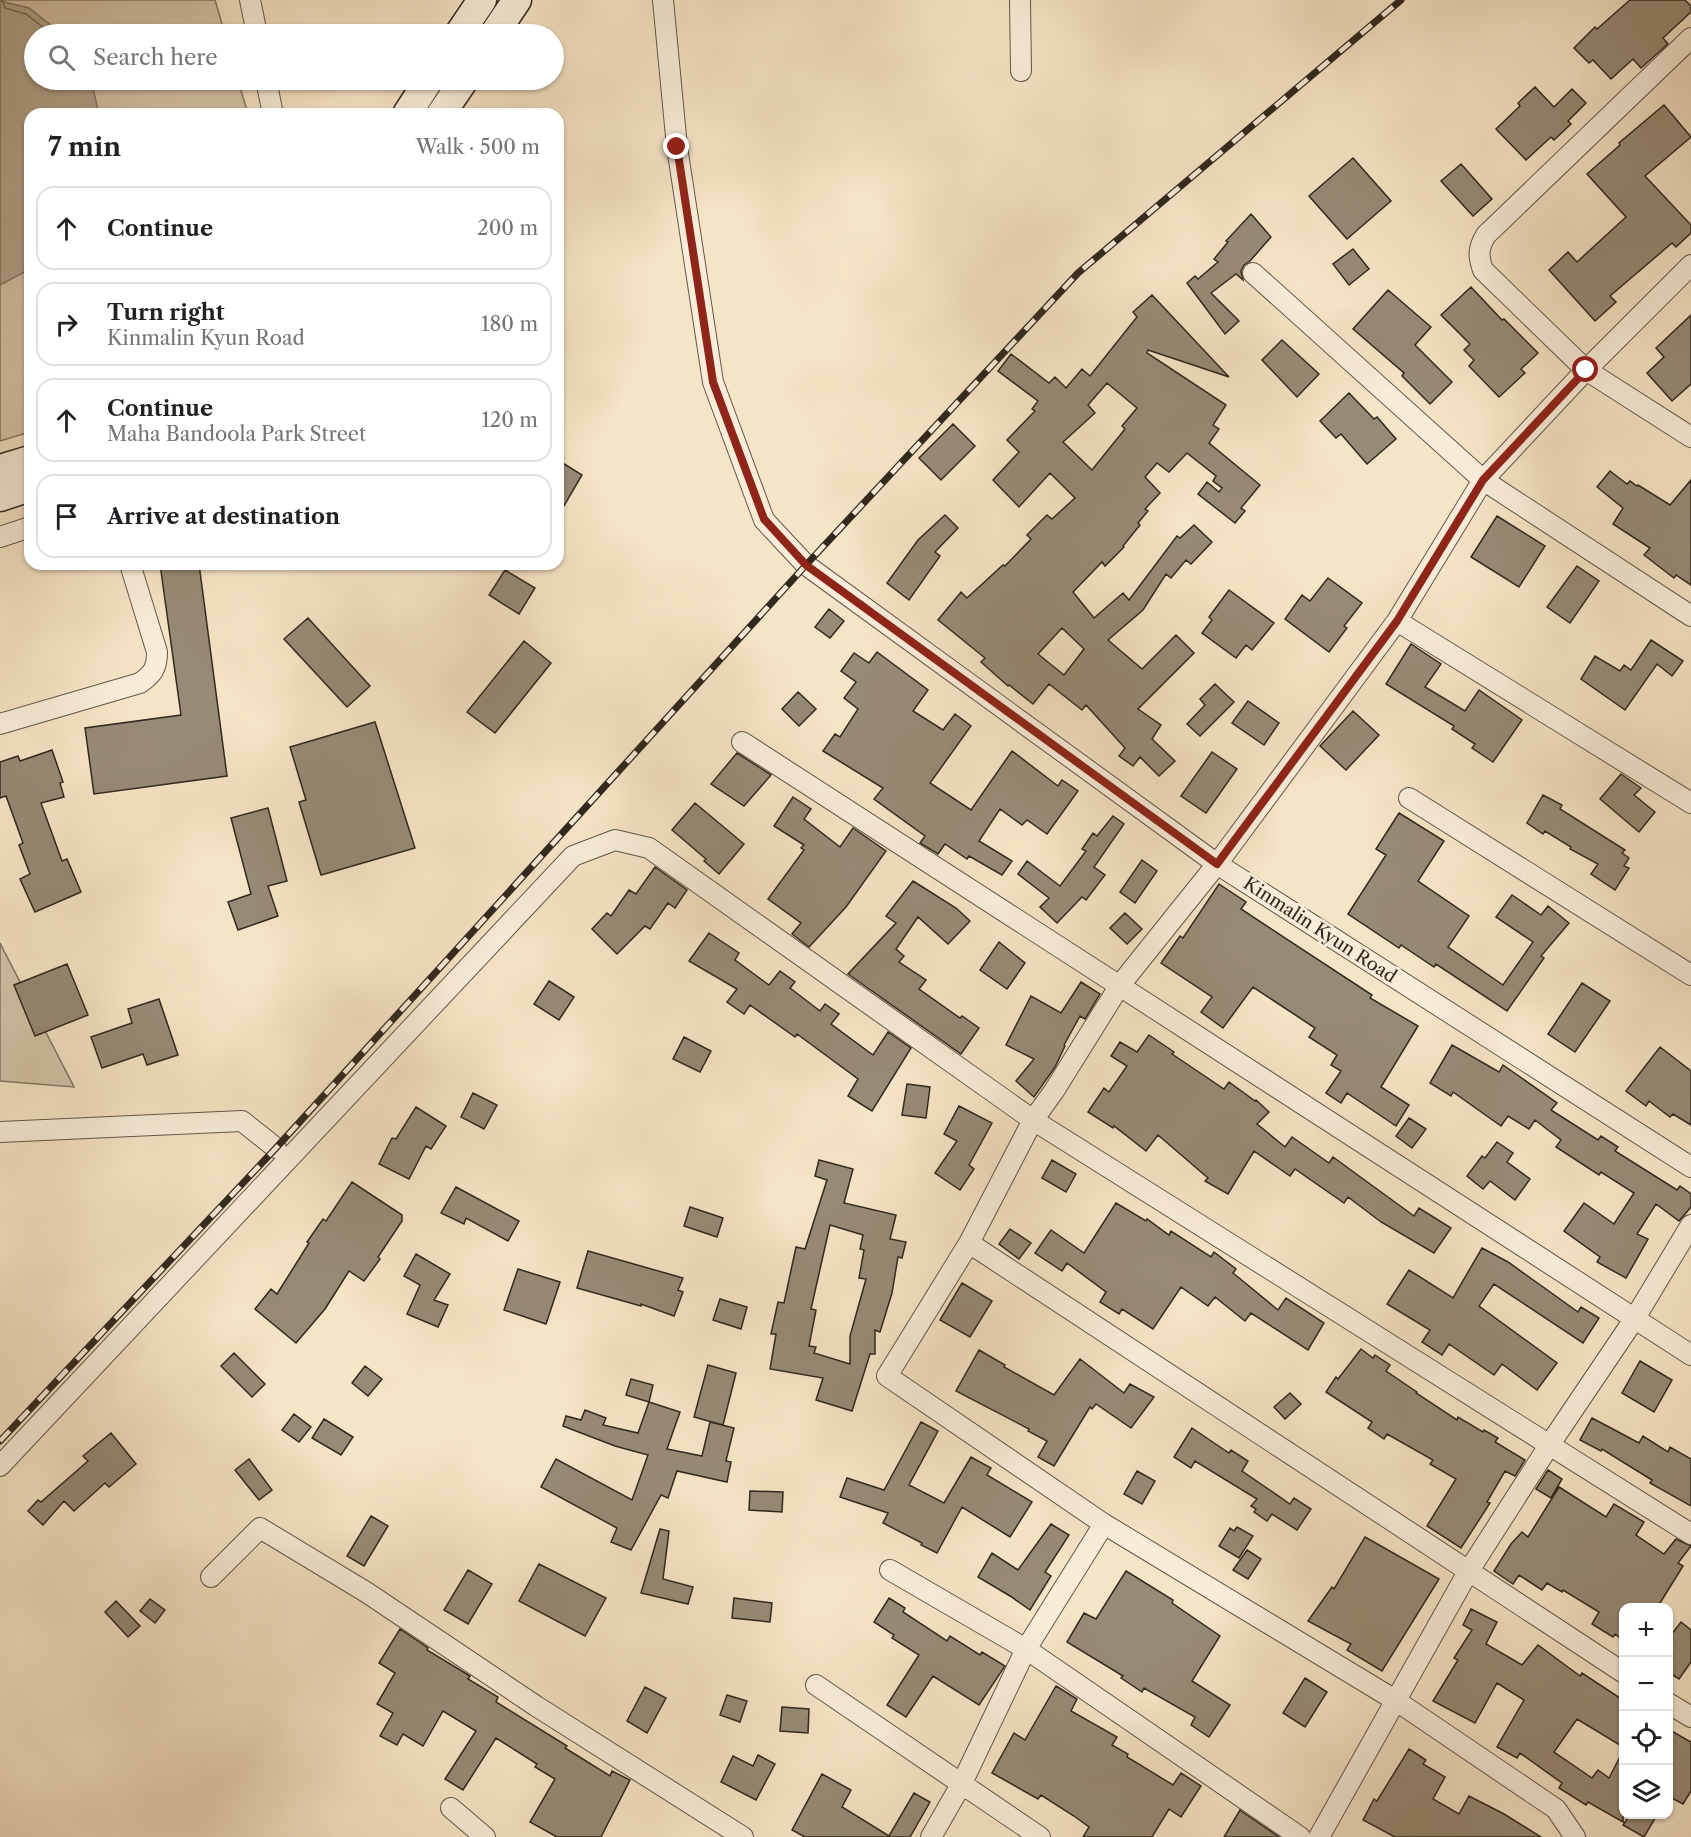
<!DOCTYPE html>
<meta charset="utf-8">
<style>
body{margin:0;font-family:"Libre Caslon Text",serif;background:#f6f6f6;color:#202124}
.controls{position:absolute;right:18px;bottom:18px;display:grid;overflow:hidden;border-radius:12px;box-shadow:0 2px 4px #0004}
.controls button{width:54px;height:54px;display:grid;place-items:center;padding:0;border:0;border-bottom:2px solid #e0e0e0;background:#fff;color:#202124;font:30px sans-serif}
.stop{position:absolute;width:18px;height:18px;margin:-14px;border:4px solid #8f2418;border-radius:50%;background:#fff}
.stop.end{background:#8f2418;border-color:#fff;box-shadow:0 2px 6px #0008}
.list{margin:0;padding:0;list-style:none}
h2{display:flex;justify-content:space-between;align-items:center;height:78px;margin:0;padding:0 24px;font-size:26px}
h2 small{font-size:20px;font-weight:400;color:#757577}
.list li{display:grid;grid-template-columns:39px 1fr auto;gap:18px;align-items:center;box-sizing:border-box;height:84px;margin:0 12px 12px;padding:0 12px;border:2px solid #e0e0e0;border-radius:18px}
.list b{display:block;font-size:22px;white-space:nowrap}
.list p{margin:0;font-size:20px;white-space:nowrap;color:#757577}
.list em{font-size:20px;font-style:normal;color:#757577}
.icon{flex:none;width:33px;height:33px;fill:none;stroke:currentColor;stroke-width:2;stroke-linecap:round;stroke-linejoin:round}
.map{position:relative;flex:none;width:1691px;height:1837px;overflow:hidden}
.search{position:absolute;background:#fff;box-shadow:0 2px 4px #0004;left:24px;top:24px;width:540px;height:66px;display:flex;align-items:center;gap:15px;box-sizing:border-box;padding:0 21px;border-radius:33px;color:#757577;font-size:22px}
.panel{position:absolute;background:#fff;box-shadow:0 2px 4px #0004;left:24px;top:108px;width:540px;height:462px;border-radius:18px}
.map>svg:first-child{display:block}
.green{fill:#d5c4aa;stroke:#837664;stroke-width:1.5}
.water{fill:#b3a48d;stroke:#7f7261;stroke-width:1.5}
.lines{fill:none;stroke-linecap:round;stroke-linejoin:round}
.shore{stroke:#726656;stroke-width:1.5}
.building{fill:#978a76;stroke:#31281f;stroke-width:1.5;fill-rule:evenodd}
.minor-casing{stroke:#625749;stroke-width:22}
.secondary-casing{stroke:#31281f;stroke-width:31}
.minor{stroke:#f9edda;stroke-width:20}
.secondary{stroke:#f9edda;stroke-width:28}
.rail-casing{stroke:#31281f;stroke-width:7}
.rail{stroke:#f9edda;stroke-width:4.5;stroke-dasharray:14;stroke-linecap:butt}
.route{stroke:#8f2418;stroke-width:8}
.labels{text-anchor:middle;stroke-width:6;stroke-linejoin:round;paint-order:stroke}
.street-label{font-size:18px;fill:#31281f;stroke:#f9edda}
</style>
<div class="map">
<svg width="1691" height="1837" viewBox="0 0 1691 1837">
<rect width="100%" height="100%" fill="#f6e4c6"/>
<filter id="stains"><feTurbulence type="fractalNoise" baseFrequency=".00333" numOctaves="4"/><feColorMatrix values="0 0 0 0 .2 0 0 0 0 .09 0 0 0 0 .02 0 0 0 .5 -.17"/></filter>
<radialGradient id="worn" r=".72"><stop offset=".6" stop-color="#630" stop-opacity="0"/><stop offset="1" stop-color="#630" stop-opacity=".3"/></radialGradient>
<path class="green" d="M0 0H215L225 34H34V80H238L248 114H30V432L0 441Z
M0 943 74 1087 0 1081Z"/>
<path class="water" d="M0 1 29 8 62 34H34V80H91L99 114H30V269L0 285Z"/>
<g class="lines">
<path class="shore" d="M2 0 5 8 26 14 52 34"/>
</g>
<path class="building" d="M1630 0H1685L1691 6V12L1663 38 1668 44 1641 68 1633 59 1611 79 1593 60 1589 63 1574 48 1595 27 1597 29Z
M1535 87 1554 107 1572 89 1586 103 1568 121 1571 124 1554 140 1551 137 1526 160 1496 129 1520 106 1518 103Z
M1664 105 1691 137 1645 176 1691 225V233L1676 247 1672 243 1610 296 1616 302 1595 321 1549 270 1568 252 1577 262 1626 217 1587 174 1620 145 1619 143Z
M1353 158 1391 201 1347 239 1309 196Z
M1461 164 1492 199 1473 216 1441 181Z
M1251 214 1271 237 1250 261 1244 265 1241 271 1243 280 1236 274 1211 293 1239 321 1225 334 1187 283 1195 276 1198 279 1218 262 1214 259 1228 242 1226 241Z
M1353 249 1369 269 1349 285 1333 264Z
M1471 287 1502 320 1504 319 1538 353 1521 369 1525 373 1499 397 1469 366 1474 360 1464 350 1470 344 1441 315Z
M1388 290 1431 327 1415 345 1452 382 1430 404 1402 376 1404 373 1353 329Z
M1152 295 1229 377 1148 350 1147 353 1226 405 1213 425 1219 429 1209 443 1260 485 1241 508 1245 511 1235 523 1198 494 1207 482 1219 492 1222 488 1213 481 1216 476 1187 453 1169 472 1157 463 1145 477 1160 493 1145 509 1148 511 1138 523 1140 525 1123 546 1124 547 1105 566 1102 562 1073 592 1094 618 1123 593 1129 600 1177 536 1180 538 1194 525 1212 542 1191 564 1186 560 1171 578 1166 574 1143 610 1108 640 1142 669 1176 635 1194 653 1138 709 1161 725 1152 739 1175 761 1159 776 1140 757 1133 766 1119 756 1125 748 1086 705 1082 710 1049 684 1033 704 1009 685 1008 686 981 662 985 658 938 620 961 592 967 598 1003 565 1005 566 1031 539 1027 535 1047 515 1052 519 1075 498 1050 473 1019 507 993 480 1019 452 1007 440 1035 411 1032 409 1038 401 998 371 1011 354 1049 383 1055 377 1066 388 1082 369 1090 376 1137 317 1133 312ZM1107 383 1137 408 1122 426 1125 429 1092 470 1063 442 1095 413 1088 405ZM1062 628 1084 649 1064 675 1038 654Z
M1691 315V384L1672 401 1647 373 1664 357 1656 348Z
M1282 340 1319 374 1297 397 1262 360Z
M1349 393 1374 419 1377 417 1396 439 1367 464 1341 434 1336 438 1320 421Z
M953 424 975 446 941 480 919 458Z
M558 460 582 475 558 516Z
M1610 471 1627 484 1630 481 1637 486 1638 485 1670 505 1691 480V585L1676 575 1674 578 1644 555 1650 548 1613 524 1623 508 1597 487Z
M945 515 958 528 935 552 940 556 909 600 887 583 918 540Z
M1497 516 1545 546 1519 587 1471 557Z
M160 564H199L227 776 94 794 85 728 181 715Z
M1577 566 1599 581 1570 623 1547 607Z
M505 570 535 588 519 614 489 595Z
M1328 578 1362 603 1344 626 1347 628 1329 652 1285 619 1302 595 1310 601Z
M1229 590 1274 623 1252 650 1246 645 1236 658 1202 633 1212 620 1209 617Z
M829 609 844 621 830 638 815 627Z
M308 618 370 686 347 707 284 639Z
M1651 640 1683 661 1672 676 1657 664 1625 710 1581 679 1595 656 1620 671 1624 665 1631 670Z
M524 641 551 663 495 733 467 712Z
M1411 644 1441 664 1425 687 1465 711 1479 690 1522 720 1493 762 1472 748 1475 744 1452 729 1454 726 1386 684Z
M877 652 928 690 913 711 943 730 955 714 971 726 930 783 971 810 1012 751 1058 786 1062 780 1078 791 1047 834 1027 820 1022 825 1000 809 979 841 1012 861 1002 875 969 856 967 859 945 844 938 854 920 843 925 836 874 799 883 788 823 751 835 734 840 737 858 709 844 698 856 682 841 671 854 653 869 663Z
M1215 684 1234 702 1200 736 1187 724 1205 705 1200 699Z
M798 692 816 709 799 726 782 709Z
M1248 701 1279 723 1264 745 1232 723Z
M1353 711 1379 735 1346 770 1320 746Z
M375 722 415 848 321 875 299 802 306 800 290 747Z
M52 750 63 782 60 783 64 797 41 803 62 861 67 859 81 892 35 912 20 879 30 874 19 845 23 843 6 796 0 798V762L18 756 20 761Z
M1212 752 1237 769 1206 813 1181 796Z
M737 753 771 775 744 806 711 784Z
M1621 774 1641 788 1634 795 1655 812 1639 832 1600 799Z
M1543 795 1562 805 1560 809 1625 850 1622 853 1629 858 1624 866 1629 868 1615 890 1591 874 1598 864 1570 849 1571 847 1545 831 1543 834 1527 823Z
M793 797 811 809 804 819 840 847 853 828 886 851 846 907 809 947 792 934 801 923 768 899 804 850 801 848 804 845 774 826Z
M695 803 744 844 719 874 704 861 706 859 672 830Z
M268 808 287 881 268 886 278 916 238 930 228 902 251 894 231 818Z
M1399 813 1444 841 1418 881 1469 916 1448 947 1503 985 1533 942 1496 917 1512 895 1541 915 1548 906 1569 923 1541 956 1544 958 1507 1011 1436 964 1434 967 1401 945 1399 948 1348 914 1386 855 1376 849Z
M1113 816 1124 824 1094 867 1105 875 1086 900 1082 897 1057 923 1040 907 1049 898 1018 874 1027 861 1060 886 1086 851 1082 849 1093 833 1097 836Z
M1142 860 1157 871 1135 903 1120 892Z
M655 867 687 890 675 908 668 903 650 929 645 926 617 954 592 929 607 913 611 916 629 890 636 894Z
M913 881 956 908 970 921 948 944 918 917 896 949 904 956 899 962 926 980 919 989 960 1018 962 1016 979 1028 961 1054 848 974 896 923 886 916Z
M1219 884 1246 902 1241 909 1372 995 1370 998 1418 1026 1381 1087 1409 1105 1396 1126 1347 1093 1341 1103 1326 1093 1341 1071 1331 1065 1337 1055 1309 1037 1315 1028 1253 987 1223 1028 1201 1012 1212 997 1161 963 1180 936 1183 938Z
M1125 913 1142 929 1127 944 1110 928Z
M709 933 739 953 735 960 769 985 780 971 795 982 790 988 820 1011 825 1004 839 1014 831 1024 873 1055 888 1032 911 1048 872 1111 848 1096 858 1079 797 1034 795 1037 750 1005 744 1014 727 1002 737 989 689 961Z
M999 942 1025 963 1007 989 980 970Z
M67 964 88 1015 35 1036 14 985Z
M549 981 574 997 559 1020 534 1004Z
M1081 982 1100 994 1085 1019 1080 1016 1064 1045 1065 1046 1055 1067 1034 1097 1016 1081 1034 1059 1006 1045 1031 996 1061 1013Z
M1582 983 1610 1001 1575 1052 1548 1034Z
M159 999 178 1055 147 1065 143 1054 102 1068 91 1037 132 1023 128 1009Z
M1149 1035 1174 1052 1172 1054 1224 1089 1229 1082 1255 1101 1256 1100 1269 1112 1257 1124 1285 1147 1292 1137 1329 1163 1333 1157 1414 1216 1419 1208 1451 1228 1434 1253 1381 1222 1348 1197 1344 1203 1295 1169 1290 1176 1254 1151 1228 1194 1205 1181 1208 1178 1158 1135 1146 1151 1114 1126 1113 1128 1088 1112 1104 1088 1109 1092 1127 1066 1111 1056 1120 1042 1137 1052Z
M684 1037 711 1051 700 1072 673 1059Z
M1452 1045 1499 1072 1503 1065 1557 1103 1551 1110 1598 1140 1601 1136 1618 1147 1615 1151 1677 1190 1680 1186 1691 1194V1207L1679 1221 1656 1204 1637 1234 1648 1239 1626 1278 1597 1262 1600 1257 1564 1231 1584 1203 1614 1224 1634 1193 1601 1172 1599 1175 1556 1147 1561 1140 1535 1120 1529 1129 1508 1116 1501 1126 1453 1092 1451 1096 1430 1083Z
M1660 1047 1691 1071V1125L1673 1114 1670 1117 1649 1101 1646 1106 1626 1091Z
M907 1084 930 1087 926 1118 902 1115Z
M473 1093 497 1105 484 1129 461 1117Z
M959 1106 992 1123 969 1165 974 1169 960 1190 935 1173 957 1141 944 1134Z
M416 1107 446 1126 431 1149 426 1146 409 1179 379 1164 392 1138 396 1139Z
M1409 1118 1426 1129 1412 1148 1396 1136Z
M1497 1142 1513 1153 1507 1162 1530 1179 1515 1200 1490 1181 1483 1189 1467 1176 1482 1156 1485 1158Z
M819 1160 853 1169 844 1203 896 1215 890 1239 906 1242 902 1258 898 1257 892 1293 880 1332 875 1330V1354H870L852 1411 816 1400 823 1378 770 1369 776 1334H771L778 1302 784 1303 796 1247 805 1249 827 1180 815 1176ZM830 1225 863 1235 860 1249 864 1250 859 1278 866 1279 850 1336V1364L814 1353 816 1347 809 1346 816 1310 811 1309Z
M1052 1160 1076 1174 1066 1192 1042 1178Z
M352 1182 402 1215V1221L378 1257 380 1259 364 1281 349 1271 325 1309 296 1343 255 1309 271 1289 277 1294 309 1243 307 1242 323 1219 326 1221Z
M456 1187 519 1221 508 1241 466 1218 464 1224 441 1213Z
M1116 1203 1146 1221 1147 1219 1169 1235 1171 1231 1211 1257 1214 1252 1236 1269 1233 1273 1278 1310 1286 1298 1324 1323 1308 1350 1251 1313 1245 1321 1215 1297 1208 1306 1181 1287 1153 1329 1122 1309 1119 1314 1100 1302 1106 1292 1067 1263 1062 1271 1035 1253 1051 1230 1084 1253Z
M690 1207 723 1218 717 1237 684 1226Z
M1010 1229 1031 1243 1019 1259 999 1244Z
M1482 1248 1508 1262 1578 1312 1581 1307 1599 1318 1583 1343 1494 1284 1479 1306 1557 1363 1537 1390 1502 1364 1494 1375 1449 1344 1442 1355 1422 1342 1430 1330 1387 1304 1409 1270 1453 1298Z
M588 1251 683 1278 678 1290 683 1292 674 1316 641 1304V1306L577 1288Z
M416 1254 450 1274 434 1300 448 1305 438 1327 407 1314 420 1285 404 1276Z
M518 1269 560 1282 546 1324 504 1310Z
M962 1283 992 1301 970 1337 940 1320Z
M720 1299 747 1307 741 1329 713 1320Z
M1361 1349 1373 1358 1375 1355 1390 1365 1386 1371 1417 1392 1416 1393 1457 1420 1458 1417 1483 1432 1484 1430 1498 1438 1495 1442 1525 1460 1515 1476 1505 1471 1487 1502 1490 1503 1461 1548 1427 1526 1456 1479 1430 1464 1433 1460 1387 1434 1384 1439 1368 1428 1372 1422 1326 1392 1336 1377 1338 1379Z
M979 1350 1005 1365 1004 1367 1054 1395 1080 1359 1124 1393 1130 1384 1154 1397 1131 1428 1096 1404 1092 1409 1090 1407 1054 1466 1038 1457 1047 1441 1028 1431 1029 1429 956 1391Z
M234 1353 265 1384 252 1397 221 1366Z
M1640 1361 1672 1380 1654 1412 1622 1393Z
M708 1365 736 1373 723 1425 694 1417Z
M365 1366 382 1379 368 1396 352 1383Z
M631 1379 653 1385 649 1402 626 1395Z
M1290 1393 1301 1404 1285 1419 1274 1407Z
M649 1402 680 1412 667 1449 702 1456 710 1422 734 1428 726 1461 731 1462 727 1482 677 1471 668 1498 661 1495 631 1550 611 1542 617 1528 541 1487 556 1459 632 1500 648 1455 615 1446 563 1426 566 1416 581 1420 585 1410 606 1418 603 1425 638 1433Z
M294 1414 311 1427 299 1442 282 1430Z
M1592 1418 1639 1443 1643 1436 1668 1452 1670 1447 1691 1459V1506L1650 1483 1652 1480 1602 1449 1601 1451 1580 1440Z
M324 1419 353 1437 341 1455 312 1438Z
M921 1422 938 1431 909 1485 944 1503 971 1457 991 1468 987 1475 1032 1502 1010 1537 962 1507 937 1553 921 1545 922 1543 883 1523 888 1513 840 1497 847 1478 884 1490Z
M1192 1428 1229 1453 1231 1450 1248 1461 1242 1471 1290 1504 1294 1498 1311 1509 1297 1530 1272 1514 1267 1521 1254 1512 1256 1509 1251 1506 1257 1499 1195 1461 1191 1468 1174 1457Z
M111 1433 136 1464 109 1487 105 1483 74 1511 64 1501 43 1525 28 1511 38 1500 41 1502 88 1461 83 1456Z
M249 1459 272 1490 259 1500 235 1470Z
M1548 1470 1562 1479 1551 1498 1536 1489Z
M1137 1471 1155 1481 1142 1504 1124 1494Z
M1559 1487 1606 1517 1614 1504 1644 1522 1636 1535 1664 1554 1676 1539 1691 1546 1678 1563 1683 1566 1657 1608H1623V1640L1615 1634 1613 1637 1592 1624 1599 1612 1563 1590 1562 1592 1547 1583 1542 1590 1519 1575 1513 1584 1494 1571 1511 1544 1522 1532 1528 1537Z
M750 1491 783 1492 782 1512 749 1510Z
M371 1516 388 1526 364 1566 347 1556Z
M1051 1524 1069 1535 1045 1572 1051 1576 1030 1610 1010 1596 978 1577 992 1553 1018 1570Z
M1237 1527 1253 1536 1239 1558 1219 1546 1230 1528 1234 1531Z
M660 1529 669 1531 663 1579 693 1587 688 1604 641 1593Z
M1365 1537 1439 1579 1382 1671 1347 1650 1351 1644 1308 1621 1332 1587 1334 1589Z
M1247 1550 1261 1559 1248 1579 1233 1570Z
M539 1564 606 1598 585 1636 519 1601Z
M468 1570 492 1584 468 1624 444 1610Z
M1126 1571 1173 1600 1172 1603 1220 1636 1192 1681 1230 1705 1209 1737 1191 1725 1195 1717 1144 1688 1142 1692 1121 1678 1123 1676 1067 1642 1084 1613 1096 1619Z
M734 1598 772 1603 770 1622 732 1618Z
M889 1598 905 1608 903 1612 947 1641 950 1636 980 1655 982 1652 1005 1666 979 1705 933 1676 906 1717 887 1705 919 1655 892 1638 894 1635 874 1622Z
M150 1599 165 1610 155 1623 140 1611Z
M116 1601 140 1626 128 1637 105 1612Z
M1471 1609 1497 1622 1486 1644 1522 1665 1538 1645 1580 1676 1582 1673 1623 1700V1747L1577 1719 1554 1752 1592 1778 1598 1770 1609 1778 1623 1751V1822L1588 1802 1586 1805 1559 1788 1562 1783 1520 1753 1517 1758 1497 1747 1524 1700 1497 1683 1475 1723 1433 1701 1458 1660 1454 1658 1472 1630 1463 1625Z
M1681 1622 1691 1630V1662L1679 1679 1668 1672V1639Z
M400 1629 428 1648 427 1650 470 1676 468 1679 498 1697 496 1702 567 1746 565 1748 610 1776 612 1771 630 1780 601 1837H557L530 1822 555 1779 535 1767 537 1764 496 1738 463 1790 445 1779 476 1731 443 1711 423 1746 403 1734 397 1745 380 1736 393 1713 377 1704 395 1673 379 1663Z
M1305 1678 1327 1692 1305 1727 1283 1713Z
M1056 1686 1077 1699 1071 1711 1117 1737 1112 1745 1128 1754 1127 1757 1173 1785 1181 1773 1201 1786 1181 1817 1169 1809 1152 1837H1083L1089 1827 1074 1816 1041 1795 1038 1799 992 1773 1014 1733 1025 1740Z
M645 1687 666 1698 647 1733 627 1721Z
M727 1695 747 1701 740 1722 720 1715Z
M782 1707 809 1709 808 1733 780 1731Z
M1668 1729 1691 1742V1791L1683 1804 1668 1796Z
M1409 1749 1426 1760 1423 1764 1445 1777 1433 1799 1459 1814 1469 1796 1504 1814 1541 1837H1395L1363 1820 1374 1799 1377 1801Z
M758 1755 775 1764 756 1800 721 1782 733 1756 753 1766Z
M822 1774 851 1790 842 1807 889 1836 914 1793 930 1802 910 1837H805L792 1830Z
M1240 1810 1241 1811 1279 1837H1224Z
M1630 1815H1657L1644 1837 1623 1825Z"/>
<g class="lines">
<defs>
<path id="minor" d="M250 0 257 34
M663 0 677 147 713 382 764 520 806 565 1217 864 1691 1167
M1020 0 1021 71
M1691 38 1486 235C1478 248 1478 256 1483 270L1586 370 1691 437
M266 80 273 114
M1253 273 1483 480 1691 616
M0 537 30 527
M1397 621 1691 803
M0 724 140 683C153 674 157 668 157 652L130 564
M742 742 1691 1355
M1409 798 1691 975
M0 1132 242 1121 276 1148
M969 1243 1624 1673
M0 1466 573 856 615 840 649 848 1033 1120 1691 1534
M890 1570 1026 1649 1300 1837
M211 1577 260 1528 366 1592 536 1706 743 1837
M816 1685 1040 1837
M1668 1703 1691 1717
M451 1808 485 1837
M931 1837 962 1783 1026 1649 1104 1524
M1319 1837 1468 1572 1550 1444 1635 1318 1691 1225
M1575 1837 1556 1809 1395 1700 1104 1524 887 1376 969 1243 1033 1120 1054 1091 1120 985 1217 864 1397 621 1483 480 1586 370 1691 265"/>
<path id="secondary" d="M459 34 482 0
M494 34 517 0
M407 114 429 80
M441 114 464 80
M0 469 30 460
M0 497 30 487"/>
</defs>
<use href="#minor" class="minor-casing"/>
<use href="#secondary" class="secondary-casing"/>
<use href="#minor" class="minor"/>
<use href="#secondary" class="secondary"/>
<defs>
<path id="rail" d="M0 1441 276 1148 806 565 1078 273 1401 0"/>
</defs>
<use href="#rail" class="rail-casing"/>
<use href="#rail" class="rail"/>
</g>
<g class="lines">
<path class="route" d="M677 147 713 382 764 519 806 565 1217 864 1397 621 1483 480 1586 370"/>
</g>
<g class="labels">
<g class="street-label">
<text transform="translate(1320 930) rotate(33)" y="6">Kinmalin Kyun Road</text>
</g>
</g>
<rect width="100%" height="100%" filter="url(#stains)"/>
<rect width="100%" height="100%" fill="url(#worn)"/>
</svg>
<div class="controls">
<button>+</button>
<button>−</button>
<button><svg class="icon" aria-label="locate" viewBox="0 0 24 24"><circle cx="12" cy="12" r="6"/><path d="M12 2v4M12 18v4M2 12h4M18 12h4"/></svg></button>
<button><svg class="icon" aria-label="layers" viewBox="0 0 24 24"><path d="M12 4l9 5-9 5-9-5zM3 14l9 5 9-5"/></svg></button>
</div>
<div class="stop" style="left:1586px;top:370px"></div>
<div class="stop end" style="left:677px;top:147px"></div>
<div class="search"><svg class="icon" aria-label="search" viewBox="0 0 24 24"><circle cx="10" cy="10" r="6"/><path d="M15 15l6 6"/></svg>Search here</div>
<section class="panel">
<h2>7 min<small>Walk · 500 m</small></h2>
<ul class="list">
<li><svg class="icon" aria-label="ahead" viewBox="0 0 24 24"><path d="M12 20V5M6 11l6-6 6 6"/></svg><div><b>Continue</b></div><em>200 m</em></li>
<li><svg class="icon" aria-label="right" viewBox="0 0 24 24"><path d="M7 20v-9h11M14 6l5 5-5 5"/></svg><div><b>Turn right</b><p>Kinmalin Kyun Road</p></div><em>180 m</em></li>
<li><svg class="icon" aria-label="ahead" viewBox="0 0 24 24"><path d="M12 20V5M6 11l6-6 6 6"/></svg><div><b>Continue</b><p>Maha Bandoola Park Street</p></div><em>120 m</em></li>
<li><svg class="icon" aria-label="arrive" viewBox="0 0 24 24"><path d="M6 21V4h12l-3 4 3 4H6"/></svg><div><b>Arrive at destination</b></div></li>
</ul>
</section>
</div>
